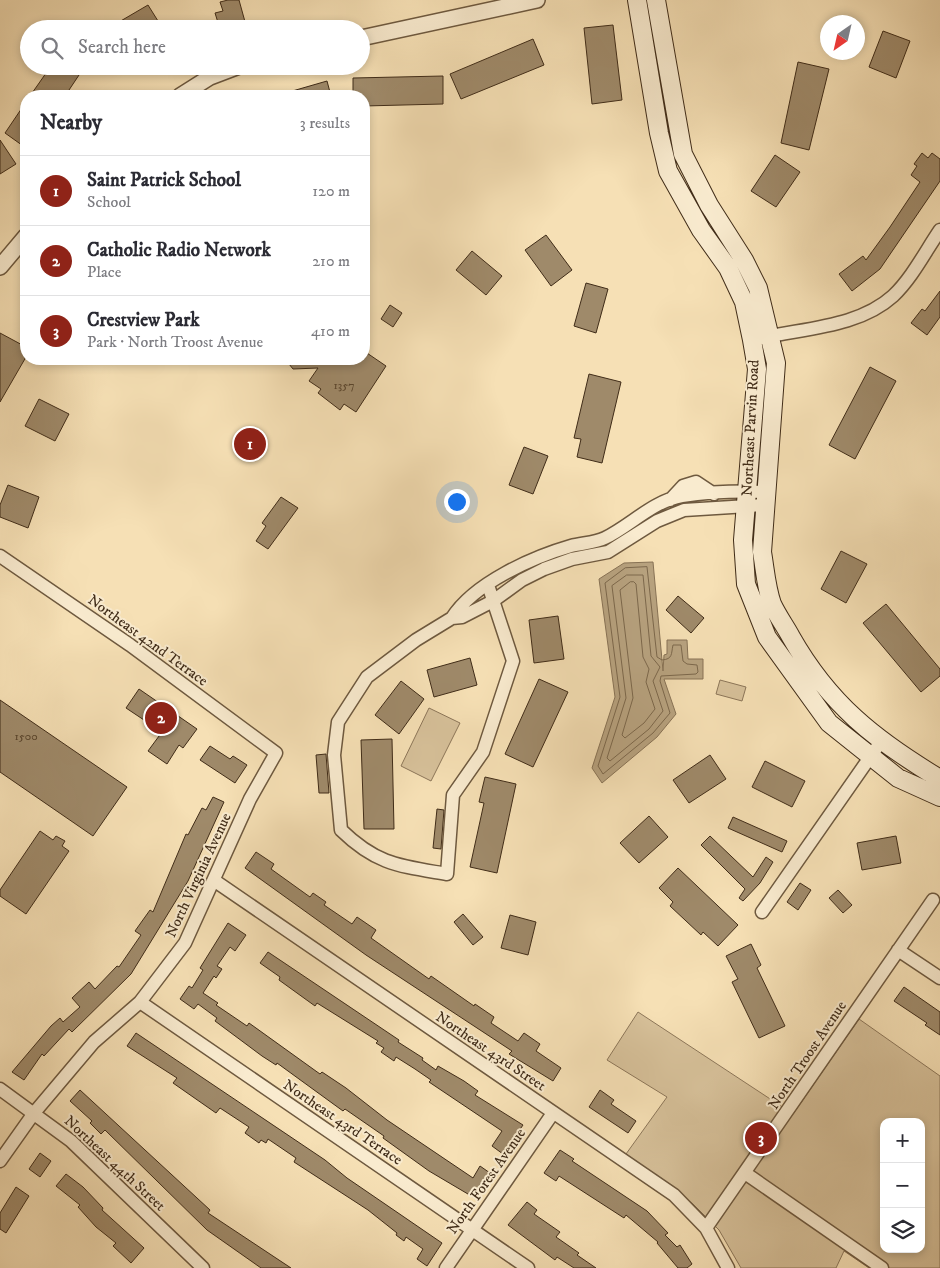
<!DOCTYPE html>
<meta charset="utf-8">
<style>
body{margin:0;font-family:"IM FELL DW Pica",serif;background:#f7f7f7;color:#2b2b33}
.controls{position:absolute;right:15px;bottom:15px;display:grid;overflow:hidden;border-radius:10px;box-shadow:0 2px 8px #0003}
.controls button{width:45px;height:45px;display:grid;place-items:center;padding:0;border:0;border-bottom:1px solid #e1e1e2;background:#fff;color:#2b2b33;font:25px sans-serif}
.compass{position:absolute;left:820px;top:15px;width:45px;height:45px;border-radius:50%;background:#fff;box-shadow:0 2px 8px #0003;rotate:214deg}
.you{position:absolute;left:456px;top:501px;width:18px;height:18px;margin:-12px;border:4px solid #fff;border-radius:50%;background:#1a73e8;box-shadow:0 0 0 8px #1a73e833}
.badge{display:grid;place-items:center;width:32px;height:32px;border-radius:50%;background:#8f2418;color:#fff;font-size:16px;font-weight:700}
.pin{position:absolute;translate:-50% -50%;border:2px solid #fff;box-shadow:0 1px 5px #0006}
.list{margin:0;padding:0;list-style:none}
h2{display:flex;justify-content:space-between;align-items:center;height:65px;margin:0;padding:0 20px;font-size:21px}
h2 small{font-size:16px;font-weight:400;color:#7c7c81}
.list li{display:grid;grid-template-columns:32px 1fr auto;gap:15px;align-items:center;box-sizing:border-box;height:70px;padding:0 20px;border-top:1px solid #e1e1e2}
.list b{display:block;font-size:19px;white-space:nowrap}
.list p{margin:0;font-size:16px;white-space:nowrap;color:#7c7c81}
.list em{font-size:16px;font-style:normal;color:#7c7c81}
.icon{flex:none;width:28px;height:28px;fill:none;stroke:currentColor;stroke-width:2;stroke-linecap:round;stroke-linejoin:round}
.map{position:relative;flex:none;width:940px;height:1268px;overflow:hidden}
.search{position:absolute;background:#fff;box-shadow:0 2px 8px #0003;left:20px;top:20px;width:350px;height:55px;display:flex;align-items:center;gap:12px;box-sizing:border-box;padding:0 18px;border-radius:28px;color:#7c7c81;font-size:19px}
.panel{position:absolute;background:#fff;box-shadow:0 2px 8px #0003;left:20px;top:90px;width:350px;height:275px;border-radius:20px}
.map>svg:first-child{display:block}
.green{fill:#d7c19a;stroke:#8c7659;fill-rule:evenodd}
.water{fill:#b8a380;stroke:#887356}
.lines{fill:none;stroke-linecap:round;stroke-linejoin:round}
.shore{stroke:#7c684c;stroke-width:1}
.building{fill:#9f8a6a;stroke:#402c18}
.minor-casing{stroke:#6e593f;stroke-width:15}
.tertiary-casing{stroke:#6e593f;stroke-width:18}
.secondary-casing{stroke:#402c18;stroke-width:20}
.minor{stroke:#f9ebcf;stroke-width:12}
.tertiary{stroke:#f9ebcf;stroke-width:15}
.secondary{stroke:#f9ebcf;stroke-width:18}
.labels{text-anchor:middle;stroke-width:4;stroke-linejoin:round;paint-order:stroke}
.number-label{font-size:12px;fill:#58442c}
.street-label{font-size:15px;fill:#402c18;stroke:#f9ebcf}
</style>
<div class="map">
<svg width="940" height="1268" viewBox="0 0 940 1268">
<rect width="100%" height="100%" fill="#f6e0b5"/>
<filter id="stains"><feTurbulence type="fractalNoise" baseFrequency=".004" numOctaves="4"/><feColorMatrix values="0 0 0 0 .2 0 0 0 0 .09 0 0 0 0 .02 0 0 0 .5 -.17"/></filter>
<radialGradient id="worn" r=".72"><stop offset=".6" stop-color="#630" stop-opacity="0"/><stop offset="1" stop-color="#630" stop-opacity=".3"/></radialGradient>
<path class="green" d="M720 680 746 687 742 701 716 694Z
M429 708 460 723 431 781 401 766Z
M638 1012 793 1114 859 1019 940 1076V1268H869L844 1251 836 1268H741L719 1230 693 1204 626 1154 667 1097 607 1060ZM884 1122H921V1249H884Z"/>
<path class="water" d="M653 562 663 671 664 655 667 654V640H687L688 659H703V679H664L676 714 657 737 602 783 592 768 615 697 599 579 624 563Z"/>
<g class="lines">
<path class="shore" d="M647 567 657 657 662 660C673 659 671 654 673 645H681L683 661 687 664 697 665 698 672 696 674 661 676 660 681 670 713 653 733 603 774 598 766 620 697 605 583 625 568Z
M627 575H643L651 656 660 667 653 681 663 711 649 729 610 761 607 758 626 698 612 586Z
M634 582 636 584 643 657 649 669 646 682 655 709 644 723 625 738 622 735 633 698 620 590 630 582Z"/>
</g>
<path class="building" d="M228 0H239L247 29H220L215 13 223 11 220 2Z
M148 5 163 29H107Z
M613 25 622 100 592 104 584 28Z
M883 31 910 41 896 78 869 67Z
M533 39 544 65 461 99 450 74Z
M798 62 829 69 809 150 781 143Z
M51 66H85L65 96H30Z
M443 76V104L364 106V96H353V78Z
M327 81 331 96H283L282 94Z
M26 102V148L5 133Z
M0 140 16 164 0 174Z
M922 153 928 158 932 153 940 159V181L880 269 852 291 839 274 863 256 866 260 890 227 920 182 911 175 917 166 914 164Z
M775 155 800 172 776 207 751 191Z
M546 235 572 270 551 286 525 250Z
M472 251 502 276 486 295 456 270Z
M586 283 608 289 596 333 574 326Z
M940 291V317L927 335 911 323 922 309 925 311Z
M390 305 402 313 393 327 381 319Z
M0 333 26 347V357L0 402Z
M364 351 386 366 356 412 344 404 340 410 318 393 321 389 309 381 318 368 293 369 285 359H364Z
M870 367 896 381 855 459 829 445Z
M589 374 621 382 602 463 577 457 581 439 574 438Z
M39 399 69 414 55 441 25 426Z
M524 447 548 456 533 494 509 485Z
M8 485 39 497 28 528 0 517V505Z
M281 497 298 508 268 549 256 541 266 526 262 523Z
M841 551 867 564 846 603 821 589Z
M678 596 704 618 691 633 666 610Z
M886 604 940 669V676L921 692 863 623Z
M558 616 564 659 534 663 529 620Z
M470 658 477 685 434 697 427 670Z
M539 679 568 692 533 767 505 754Z
M401 681 424 699 399 734 375 715Z
M139 689 197 729 183 748 179 745 167 764 148 751 162 732 126 708Z
M0 700 127 787 93 836 0 772Z
M392 739 394 829H364L361 740Z
M210 746 230 759 233 756 247 765 235 783 200 760Z
M326 754 329 793H319L316 755Z
M710 755 726 779 689 803 673 780Z
M765 761 805 781 792 807 752 787Z
M485 777 516 784 497 873 470 867 484 803 479 802Z
M213 797 224 802 188 881 131 974 72 1032 69 1029 44 1056 42 1054 24 1080 12 1072 51 1026 60 1018 63 1022 80 1007 72 998 89 982 95 989 117 966 119 967 141 935 135 931 150 910 153 912 186 834 188 835 202 808 206 810Z
M437 809 444 810 441 849 433 848Z
M649 816 668 837 639 863 620 843Z
M733 817 787 841 782 852 728 828Z
M40 831 53 840 56 836 65 841 62 846 69 851 26 914 0 896V890Z
M710 836 753 877 766 857 773 862 760 883 743 901 739 898 745 889 701 845Z
M896 836 901 863 862 870 857 843Z
M256 852 274 864 271 869 310 897 313 893 326 902 324 905 352 924 357 917 376 930 371 938 429 979 431 976 474 1006 475 1004 494 1017 491 1023 518 1041 524 1033 540 1044 536 1051 561 1068 553 1081 509 1054 512 1051 366 955 245 868Z
M678 868 738 925 718 946 703 932 701 935 670 906 673 902 659 888Z
M800 883 811 890 798 910 787 902Z
M838 890 852 905 843 913 829 898Z
M463 914 483 937 473 945 454 922Z
M510 915 536 922 528 955 501 948Z
M228 923 246 935 235 951 230 947 217 966 222 969 216 978 214 976 203 993 218 1003 216 1005 247 1026 249 1023 320 1074 322 1072 346 1088 387 1120 473 1178 480 1166 490 1173 473 1197 429 1171 383 1138 384 1136 345 1109 343 1111 277 1063 276 1065 262 1056 215 1021 217 1018 198 1004 194 1009 180 999 189 986 192 988 203 970 200 968Z
M751 944 761 965 757 968 785 1026 759 1038 732 982 738 979 726 956Z
M268 952 399 1040 398 1042 423 1058 422 1060 436 1070 438 1066 464 1081 478 1091 475 1095 523 1125 503 1154 492 1146 502 1131 429 1082 431 1080 415 1069 396 1057 394 1061 381 1052 384 1048 376 1043 378 1041 317 1003 315 1006 279 980 280 977 260 963Z
M904 987 940 1012V1035L925 1025 927 1023 894 1001Z
M136 1033 325 1160 347 1178 442 1243 427 1266 417 1259 423 1249 406 1237 404 1241 396 1235 397 1233 368 1210 294 1162 296 1158 268 1139 266 1143 261 1140 259 1143 245 1133 249 1127 220 1108 216 1113 173 1083 177 1078 127 1046Z
M80 1090 210 1210 208 1213 291 1268H261L207 1230 105 1130 101 1134 90 1123 92 1121 70 1101Z
M600 1090 614 1100 611 1104 636 1121 628 1133 589 1107Z
M560 1150 574 1159 572 1161 647 1211 668 1233 665 1235 677 1247 680 1245 692 1264 687 1268H678L657 1243 658 1242 626 1215 624 1218 559 1176 556 1181 544 1173Z
M40 1153 51 1161 40 1177 29 1169Z
M66 1174 83 1187 103 1208 102 1210 144 1248 131 1263 113 1246 116 1243 96 1227 78 1207 80 1205 56 1186Z
M16 1187 29 1196 6 1233 0 1229V1213Z
M527 1202 537 1210 534 1214 560 1232 556 1237 579 1253 577 1255 596 1268H574L557 1257 555 1260 508 1225Z"/>
<g class="lines">
<defs>
<path id="minor" d="M762 338C805 328 859 327 893 296 912 278 925 252 940 230
M670 500 683 486 696 482 714 494
M0 556 130 645 276 753 250 799 185 943 140 1002 94 1042 34 1113 0 1161
M488 585 513 661 483 752 453 795 447 874C400 866 377 865 341 830L334 755 338 722 367 677 416 640 452 618 462 617 493 601 522 580 544 569 572 559 608 552 657 521 684 510 765 505
M452 618C474 583 533 557 571 546 582 543 595 543 605 538 630 526 653 501 682 496 709 492 739 491 766 492
M215 881 674 1195 706 1228 728 1268
M762 912 882 740
M898 950 940 978
M140 1002 528 1268
M0 1089 71 1141 203 1268
M745 1173 882 1268
M706 1228 933 900
M446 1268 553 1113"/>
<path id="tertiary" d="M361 38 537 0
M180 96 210 77 239 66
M0 267 26 236"/>
<path id="secondary" d="M637 0 659 133 668 171 701 230 728 268 744 302 752 340 757 369 743 540 746 584 767 637 829 723 898 778 940 797
M656 0 683 154 709 205 744 260 758 288 776 363 762 552C765 569 766 587 772 604 777 615 785 626 791 637 829 704 875 740 940 779"/>
</defs>
<use href="#minor" class="minor-casing"/>
<use href="#tertiary" class="tertiary-casing"/>
<use href="#secondary" class="secondary-casing"/>
<use href="#minor" class="minor"/>
<use href="#tertiary" class="tertiary"/>
<use href="#secondary" class="secondary"/>
</g>
<g class="labels">
<g class="number-label">
<text x="344" y="389">1357</text>
<text x="26" y="740">1500</text>
</g>
<g class="street-label">
<text transform="translate(750 428) rotate(-87)" y="5">Northeast Parvin Road</text>
<text transform="translate(148 640) rotate(36)" y="5">Northeast 42nd Terrace</text>
<text transform="translate(198 875) rotate(-65)" y="5">North Virginia Avenue</text>
<text transform="translate(491 1051) rotate(34)" y="5">Northeast 43rd Street</text>
<text transform="translate(807 1055) rotate(-56)" y="5">North Troost Avenue</text>
<text transform="translate(343 1122) rotate(34)" y="5">Northeast 43rd Terrace</text>
<text transform="translate(115 1163) rotate(43)" y="5">Northeast 44th Street</text>
<text transform="translate(486 1181) rotate(-55)" y="5">North Forest Avenue</text>
</g>
</g>
<rect width="100%" height="100%" filter="url(#stains)"/>
<rect width="100%" height="100%" fill="url(#worn)"/>
</svg>
<div class="controls">
<button>+</button>
<button>−</button>
<button><svg class="icon" aria-label="layers" viewBox="0 0 24 24"><path d="M12 4l9 5-9 5-9-5zM3 14l9 5 9-5"/></svg></button>
</div>
<svg class="compass" viewBox="-18 -18 36 36"><path d="M0-13l5 13h-10z" fill="#e53935"/><path d="M0 13l5-13h-10z" fill="#7c7c81"/></svg>
<div class="you"></div>
<div class="pin badge" style="left:250px;top:444px">1</div>
<div class="pin badge" style="left:161px;top:718px">2</div>
<div class="pin badge" style="left:761px;top:1138px">3</div>
<div class="search"><svg class="icon" aria-label="search" viewBox="0 0 24 24"><circle cx="10" cy="10" r="6"/><path d="M15 15l6 6"/></svg>Search here</div>
<section class="panel">
<h2>Nearby<small>3 results</small></h2>
<ul class="list">
<li><span class="badge">1</span><div><b>Saint Patrick School</b><p>School</p></div><em>120 m</em></li>
<li><span class="badge">2</span><div><b>Catholic Radio Network</b><p>Place</p></div><em>210 m</em></li>
<li><span class="badge">3</span><div><b>Crestview Park</b><p>Park · North Troost Avenue</p></div><em>410 m</em></li>
</ul>
</section>
</div>
